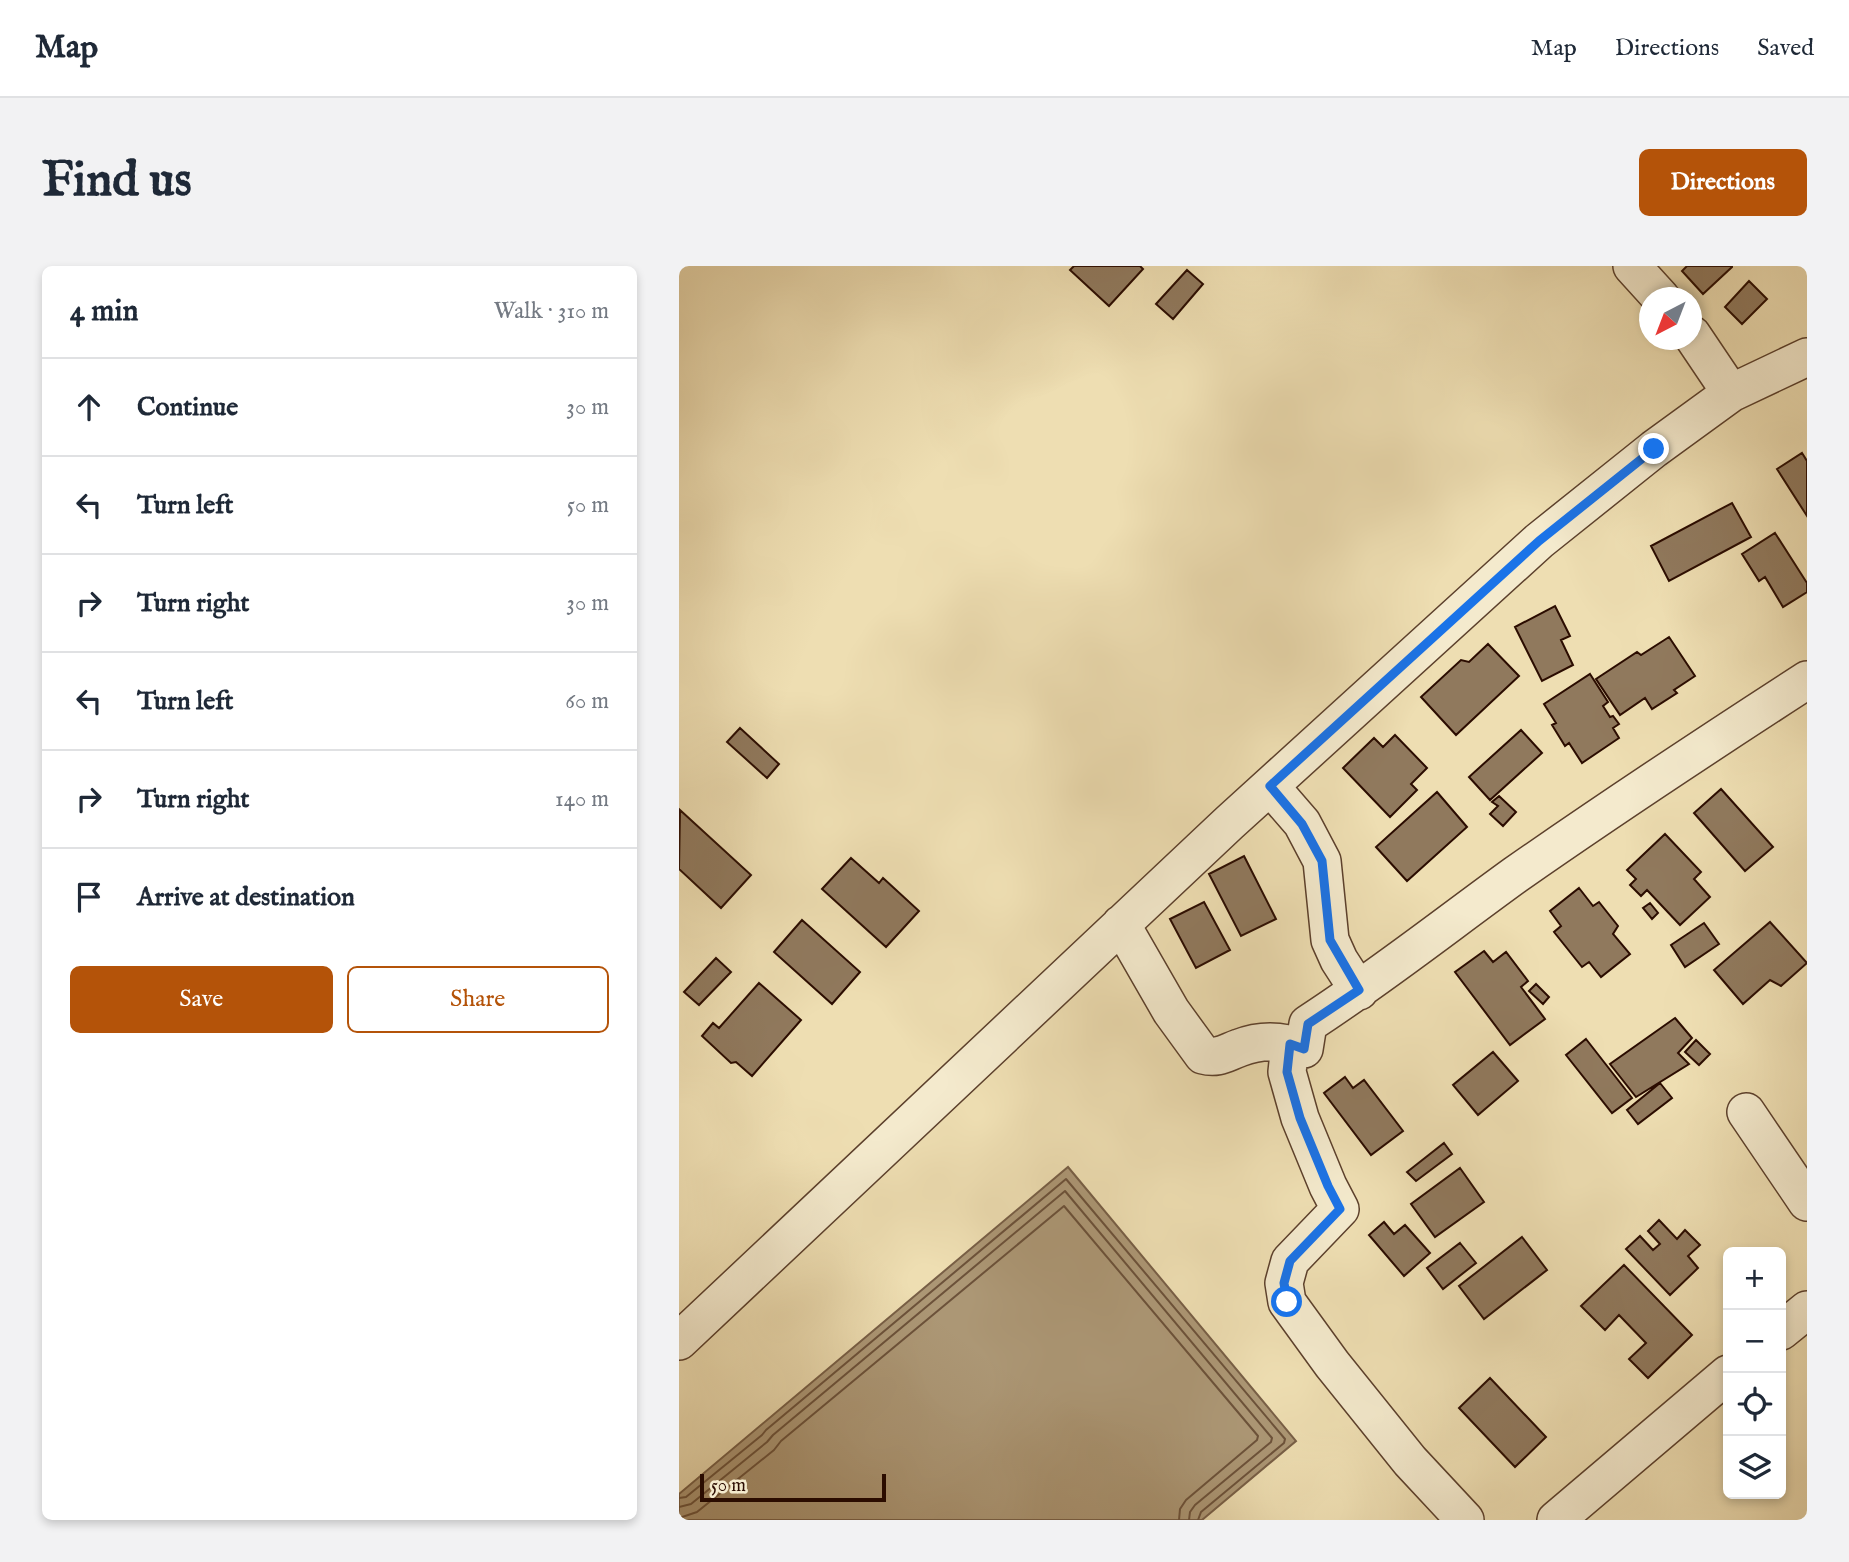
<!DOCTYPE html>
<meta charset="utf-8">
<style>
body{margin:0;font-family:"IM FELL English",serif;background:#f2f2f3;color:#1f2937}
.controls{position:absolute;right:21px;bottom:21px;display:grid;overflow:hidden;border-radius:10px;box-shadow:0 4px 10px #0003}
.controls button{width:63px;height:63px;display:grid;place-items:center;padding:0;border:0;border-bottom:2px solid #e0e1e3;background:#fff;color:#1f2937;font:35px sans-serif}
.compass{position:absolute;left:960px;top:21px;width:63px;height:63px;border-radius:50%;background:#fff;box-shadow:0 4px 10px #0003;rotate:222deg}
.scale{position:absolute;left:21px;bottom:18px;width:186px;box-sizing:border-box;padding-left:7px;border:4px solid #2b0c00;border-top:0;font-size:19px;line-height:24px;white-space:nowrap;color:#2b0c00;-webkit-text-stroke:5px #f4eacd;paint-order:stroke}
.stop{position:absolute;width:21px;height:21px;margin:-16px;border:5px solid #1a73e8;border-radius:50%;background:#fff}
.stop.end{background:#1a73e8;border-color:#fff;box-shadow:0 2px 7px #0008}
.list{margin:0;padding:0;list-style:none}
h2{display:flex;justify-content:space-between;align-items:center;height:91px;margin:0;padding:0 28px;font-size:30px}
h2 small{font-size:23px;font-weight:400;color:#747a83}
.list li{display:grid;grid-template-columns:46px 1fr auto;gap:21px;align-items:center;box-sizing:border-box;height:98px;padding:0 28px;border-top:2px solid #e0e1e3}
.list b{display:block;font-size:26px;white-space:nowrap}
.list em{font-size:23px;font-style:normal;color:#747a83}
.actions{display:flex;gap:14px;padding:21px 28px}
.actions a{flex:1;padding:16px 0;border:2px solid #b45309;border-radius:10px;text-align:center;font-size:24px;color:#b45309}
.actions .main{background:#b45309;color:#fff}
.icon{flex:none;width:38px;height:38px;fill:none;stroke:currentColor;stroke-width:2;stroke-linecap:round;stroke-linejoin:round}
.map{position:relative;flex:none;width:1128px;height:1254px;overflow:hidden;border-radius:10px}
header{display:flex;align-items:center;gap:42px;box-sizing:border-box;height:98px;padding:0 35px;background:#fff;border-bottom:2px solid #e0e1e3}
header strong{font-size:33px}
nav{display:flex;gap:38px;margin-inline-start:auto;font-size:24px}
.intro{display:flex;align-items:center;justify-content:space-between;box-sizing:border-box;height:168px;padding:0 42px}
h1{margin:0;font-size:49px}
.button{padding:18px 32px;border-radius:10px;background:#b45309;color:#fff;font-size:24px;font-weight:700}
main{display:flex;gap:42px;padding:0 42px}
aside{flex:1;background:#fff;border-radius:10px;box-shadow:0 4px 10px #0003}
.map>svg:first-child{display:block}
.water{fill:#ac9775;stroke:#785f46;stroke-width:2}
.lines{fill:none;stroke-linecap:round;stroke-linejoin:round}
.shore{stroke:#6c523a;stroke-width:2}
.building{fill:#90795d;stroke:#2b0c00;stroke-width:2}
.minor-casing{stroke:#5c402c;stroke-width:40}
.minor{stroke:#f4eacd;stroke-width:37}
.route{stroke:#1a73e8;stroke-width:9}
</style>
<header>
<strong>Map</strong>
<nav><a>Map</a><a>Directions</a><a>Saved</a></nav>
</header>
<div class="intro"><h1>Find us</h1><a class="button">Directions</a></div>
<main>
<aside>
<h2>4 min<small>Walk · 310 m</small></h2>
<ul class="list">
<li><svg class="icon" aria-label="ahead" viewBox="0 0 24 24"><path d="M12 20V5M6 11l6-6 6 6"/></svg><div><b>Continue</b></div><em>30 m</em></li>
<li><svg class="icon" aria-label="left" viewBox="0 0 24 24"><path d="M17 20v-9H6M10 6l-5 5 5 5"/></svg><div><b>Turn left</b></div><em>50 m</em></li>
<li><svg class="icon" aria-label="right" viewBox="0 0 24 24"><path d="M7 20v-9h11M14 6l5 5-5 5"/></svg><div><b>Turn right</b></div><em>30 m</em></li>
<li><svg class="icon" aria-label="left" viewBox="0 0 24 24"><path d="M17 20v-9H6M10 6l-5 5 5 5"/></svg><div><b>Turn left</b></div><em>60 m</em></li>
<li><svg class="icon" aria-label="right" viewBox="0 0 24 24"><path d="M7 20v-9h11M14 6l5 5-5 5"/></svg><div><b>Turn right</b></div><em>140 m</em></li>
<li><svg class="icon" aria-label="arrive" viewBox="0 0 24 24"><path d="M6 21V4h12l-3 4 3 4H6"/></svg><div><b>Arrive at destination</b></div></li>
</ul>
<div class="actions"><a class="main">Save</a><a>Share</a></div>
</aside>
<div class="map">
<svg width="1128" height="1254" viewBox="0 0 1128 1254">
<rect width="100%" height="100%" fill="#eedeb2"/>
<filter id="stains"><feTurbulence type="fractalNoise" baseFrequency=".00286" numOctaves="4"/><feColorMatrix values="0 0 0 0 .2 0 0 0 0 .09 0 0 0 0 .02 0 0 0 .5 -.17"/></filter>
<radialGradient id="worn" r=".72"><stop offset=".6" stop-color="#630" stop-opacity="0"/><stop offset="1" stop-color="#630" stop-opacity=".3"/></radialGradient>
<path class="water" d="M389 901 617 1175 523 1254H0V1228Z"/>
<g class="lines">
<path class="shore" d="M0 1232 7 1231 83 1169 87 1164 387 913 606 1173 605 1177 522 1246 519 1254
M0 1241 12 1238 88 1176 94 1169 386 925 593 1172 592 1176 516 1239 511 1246 510 1254
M0 1252 18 1246 95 1184 102 1175 385 940 579 1170 578 1174 507 1234 501 1243 500 1254"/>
</g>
<path class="building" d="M395 0H461L464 3 430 40 391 4Z
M1008 0H1053V1L1024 28 1003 5Z
M508 4 524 18 494 53 477 38Z
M1070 15 1088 33 1063 58 1046 41Z
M1123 187 1128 195V250L1098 203Z
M1053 237 1072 271 990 315 972 280Z
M1096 267 1128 317V326L1104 341 1086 311 1080 315 1063 288Z
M876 340 891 370 882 374 894 399 863 415 836 361Z
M990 371 1016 410 995 424 998 427 973 443 966 432 941 449 917 413 958 386 962 389Z
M809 378 840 410 777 469 742 431 782 394 790 396Z
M911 408 929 436 924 440 931 451 934 450 940 458 934 462 940 472 903 497 890 477 886 480 873 459 877 457 865 438Z
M61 462 100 498 88 512 48 476Z
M842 464 863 487 811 534 790 511Z
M716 469 748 502 732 518 738 524 711 551 664 502 695 472 704 481Z
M1042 523 1094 581 1066 605 1015 547Z
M758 526 788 561 728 615 697 581Z
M820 530 837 546 824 560 811 548 819 540 813 536Z
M1 544 72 609 42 642 0 603Z
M986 568 1022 606 1015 613 1031 631 1001 659 968 624 962 630 951 619 957 613 948 604Z
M565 590 597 653 562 670 530 608Z
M172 592 200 617 204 612 240 645 207 681 143 623Z
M900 622 914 640 920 636 939 660 934 668 951 688 922 711 910 696 903 701 875 666 882 660 871 645Z
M525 636 551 684 517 702 491 653Z
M971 637 979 647 973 653 964 642Z
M123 654 181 706 153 738 95 686Z
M1091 656 1128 697 1102 720 1091 714 1064 738 1035 704Z
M1025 657 1040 678 1006 701 992 679Z
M805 685 814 696 827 686 849 715 842 721 866 753 831 779 776 706Z
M37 692 52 706 20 739 5 726Z
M80 717 122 754 73 810 57 796 52 797 23 770 34 757 40 762Z
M857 718 870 731 864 738 850 725Z
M996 752 1013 772 999 787 1010 798 957 831 931 798Z
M907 773 953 832 933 847 887 789Z
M1017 774 1031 788 1020 799 1006 786Z
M814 786 839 815 799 849 774 819Z
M666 811 674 822 685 814 724 865 692 889 645 827Z
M981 817 993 832 959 858 948 844Z
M765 877 773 888 737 915 728 906Z
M781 902 805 936 756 971 732 938Z
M980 954 998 973 1006 964 1021 979 1009 990 1019 1002 991 1029 947 983 961 970 974 984 981 978 969 965Z
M705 956 715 968 726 959 751 987 725 1010 690 969Z
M843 971 868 1004 805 1053 780 1020Z
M781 977 797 997 764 1023 748 1002Z
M945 999 1013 1069 969 1112 950 1093 967 1077 940 1049 926 1064 902 1040Z
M811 1112 867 1171 836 1201 780 1142Z"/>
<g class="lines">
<defs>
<path id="minor" d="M953 0 982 32
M1013 69 1052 127
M591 520 623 557 643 595 651 674 660 694 680 725
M442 658 492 745 524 789C539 793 546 787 560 782 583 773 603 774 625 783L629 758C700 712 767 659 836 609 932 542 1029 478 1128 414
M611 778 608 806 621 852 649 920 661 943 611 995 605 1017 608 1036 653 1098 731 1195 786 1254
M1067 846 1128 936
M1102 1065 1128 1044
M0 1075 550 557 860 275 975 183 1052 127 1128 91
M877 1254 1049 1108"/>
</defs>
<use href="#minor" class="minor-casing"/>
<use href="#minor" class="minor"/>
</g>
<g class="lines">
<path class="route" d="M608 1036 605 1017 611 995 661 943 649 920 621 852 608 806 611 778 625 783 629 758 680 724 651 674 643 595 623 558 591 520 860 275 975 183"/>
</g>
<rect width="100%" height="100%" filter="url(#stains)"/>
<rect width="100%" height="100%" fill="url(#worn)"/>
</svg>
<div class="controls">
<button>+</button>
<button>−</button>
<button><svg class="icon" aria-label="locate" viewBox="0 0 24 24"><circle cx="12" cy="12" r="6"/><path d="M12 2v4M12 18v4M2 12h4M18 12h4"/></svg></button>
<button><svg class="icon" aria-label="layers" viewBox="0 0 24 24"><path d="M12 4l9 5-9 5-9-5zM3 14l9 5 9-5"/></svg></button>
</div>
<svg class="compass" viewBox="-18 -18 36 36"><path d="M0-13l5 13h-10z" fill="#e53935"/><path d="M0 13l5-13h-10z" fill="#747a83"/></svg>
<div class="scale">50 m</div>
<div class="stop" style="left:608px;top:1036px"></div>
<div class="stop end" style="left:975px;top:183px"></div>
</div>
</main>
